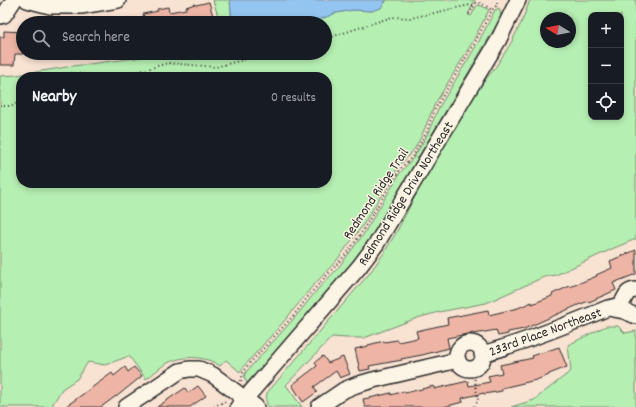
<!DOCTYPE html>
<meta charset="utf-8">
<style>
body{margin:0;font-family:Dekko,sans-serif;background:#242831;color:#f1f3f6}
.controls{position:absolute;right:12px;top:12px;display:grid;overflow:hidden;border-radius:8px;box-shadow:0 2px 6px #0003}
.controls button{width:36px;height:36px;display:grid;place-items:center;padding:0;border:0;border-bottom:1px solid #363941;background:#171b24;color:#f1f3f6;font:20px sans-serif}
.compass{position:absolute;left:540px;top:12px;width:36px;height:36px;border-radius:50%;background:#171b24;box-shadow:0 2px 6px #0003;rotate:280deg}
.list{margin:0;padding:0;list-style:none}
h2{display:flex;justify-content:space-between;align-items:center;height:52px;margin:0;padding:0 16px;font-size:17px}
h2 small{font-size:13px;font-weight:400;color:#9ea1a6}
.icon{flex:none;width:22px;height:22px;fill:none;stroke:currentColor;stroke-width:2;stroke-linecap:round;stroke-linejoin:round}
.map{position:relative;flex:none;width:636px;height:407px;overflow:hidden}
.search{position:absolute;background:#171b24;box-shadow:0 2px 6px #0003;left:16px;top:16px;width:316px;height:44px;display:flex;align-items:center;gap:10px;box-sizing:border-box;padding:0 14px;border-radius:22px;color:#9ea1a6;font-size:15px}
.panel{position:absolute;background:#171b24;box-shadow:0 2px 6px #0003;left:16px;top:72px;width:316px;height:116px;border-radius:16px}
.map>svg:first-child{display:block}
.green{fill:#b6efb2;stroke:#708d6e;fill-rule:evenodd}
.water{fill:#94c5f0;stroke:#6a87a1}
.building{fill:#eeb5a6;stroke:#2b2b2b}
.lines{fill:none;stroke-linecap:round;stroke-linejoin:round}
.minor-casing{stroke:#2b2b2b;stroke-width:18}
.path{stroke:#2b2b2b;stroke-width:2;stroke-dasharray:1 3;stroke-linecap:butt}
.minor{stroke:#fcf5e5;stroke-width:15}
.labels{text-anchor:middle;stroke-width:3;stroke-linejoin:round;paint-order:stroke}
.street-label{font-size:14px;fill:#2b2b2b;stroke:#fcf5e5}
</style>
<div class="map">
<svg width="636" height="407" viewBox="0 0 636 407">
<rect width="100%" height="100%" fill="#f8e2d2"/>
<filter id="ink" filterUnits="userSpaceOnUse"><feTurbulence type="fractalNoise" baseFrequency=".025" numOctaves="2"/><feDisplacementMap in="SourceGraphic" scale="8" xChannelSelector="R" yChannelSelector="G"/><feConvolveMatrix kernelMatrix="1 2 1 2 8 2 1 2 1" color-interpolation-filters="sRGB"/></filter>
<g filter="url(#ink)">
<path class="green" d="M213 0H230L232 23H220Z
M386 0H475L468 15 471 16 476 7 478 5 482 6 489 10 472 43 435 104 421 137 415 148 411 153 399 166 363 225 337 260 311 288 286 319 245 365 240 372 226 360 220 366C205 355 180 355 164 365 158 369 152 375 146 379L129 356 105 365 88 362 77 379 62 389 51 407H0V76L17 75 73 66 136 58 159 53H325V23H297L316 21 336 13 353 10 372 11 386 2ZM21 77H327V183H21Z
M530 0H636V239L614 248 556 275 544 277 486 303 439 312 417 318 364 338H347L332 337 286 385 302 407H269C265 403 266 398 267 393L369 274 384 253 397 231 426 175 462 114 481 85 495 68 511 43 522 21ZM591 15H621V117H591ZM546 18H570V42H546Z
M499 8 501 15 499 21 368 242 349 267 252 380 247 383 244 377 246 372 297 315 317 290 338 268 363 235 400 173 414 157 427 135 438 109 479 41 495 10Z
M606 326H618L625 333 636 331V407H511L534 400 571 371 568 345Z"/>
<path class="water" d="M230 0H386L381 8 372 11 353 10 336 13 316 21 297 23H232Z"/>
<path class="building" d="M209 2 215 23H145L143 14 158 11 157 9 168 7 169 12 186 9V7L195 4 196 5Z
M4 31 23 32V54H15L14 65H0V37H4Z
M636 250V274L613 283 616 290 589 302V301L578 305 524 329 508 332V334L498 336 496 330 474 334 473 333 447 338 449 348 422 355 401 359 402 360 369 366 370 369 360 371 355 349 368 346V345L384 341V342L397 340 398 342 418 338 416 331 448 324 447 318 488 310 489 315 518 308 532 302V304L552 296V294L570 286V287L597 276 596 275 612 268 610 261Z
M559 347 567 367 549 374V375L536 380 502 388V391L484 394V393L462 398 463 402 443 407H365L363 399 374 397 391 393V395L404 391 405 393 434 386V389L468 381 469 386 490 382 488 376 502 373 500 365 533 358 532 356Z
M323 356 328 363 343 357 350 374 340 378 336 371 314 387 317 392 303 402 292 385 317 366 315 362Z
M125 367 128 372 134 367 142 376 116 397V396L101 407H65L112 373 114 376Z
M198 386 206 396 190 407H157L185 388 188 393Z"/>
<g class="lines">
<defs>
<path id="minor" d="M27 0 50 6H81L118 0
M0 16 4 15 14 0
M636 290C623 291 627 299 620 304 617 307 612 307 608 308L624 311 636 316
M457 356a13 13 0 1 1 26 0a13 13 0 1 1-26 0Z
M482 354C525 342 567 325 608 308
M126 407 180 371 189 369H199L213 375 256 407
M238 407 359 267 377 243 498 41 518 0
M319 407 344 390 356 385 373 380 458 360"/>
</defs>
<use href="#minor" class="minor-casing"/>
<path class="path" d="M469 14 475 5
M325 39 392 17 411 18 470 5C477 5 470 5 476 3 482 2 487 7 492 10
M64 77 71 73 119 77 168 63 216 67 269 53
M0 106H12L21 101
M474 375 478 400 474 407
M241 381 243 373 248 365 295 314 310 294 348 252 360 235 398 172 402 167 413 156 426 133 435 109 474 44 492 10 496 6 498 0
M214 407 220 403H223L227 400"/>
<use href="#minor" class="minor"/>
</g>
</g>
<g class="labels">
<g class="street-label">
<text transform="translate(375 193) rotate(-56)" y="5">Redmond Ridge Trail</text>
<text transform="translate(405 193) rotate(-58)" y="5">Redmond Ridge Drive Northeast</text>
<text transform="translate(545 331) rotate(-20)" y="5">233rd Place Northeast</text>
</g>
</g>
</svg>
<div class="controls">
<button>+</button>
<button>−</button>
<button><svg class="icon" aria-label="locate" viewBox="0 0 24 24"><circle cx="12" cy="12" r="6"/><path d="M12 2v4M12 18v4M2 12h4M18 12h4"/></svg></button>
</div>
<svg class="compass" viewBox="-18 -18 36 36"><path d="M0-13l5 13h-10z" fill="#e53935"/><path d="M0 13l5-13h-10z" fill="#9ea1a6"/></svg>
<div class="search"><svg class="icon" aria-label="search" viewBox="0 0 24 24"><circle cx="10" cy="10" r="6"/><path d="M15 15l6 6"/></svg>Search here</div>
<section class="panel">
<h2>Nearby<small>0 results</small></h2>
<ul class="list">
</ul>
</section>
</div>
